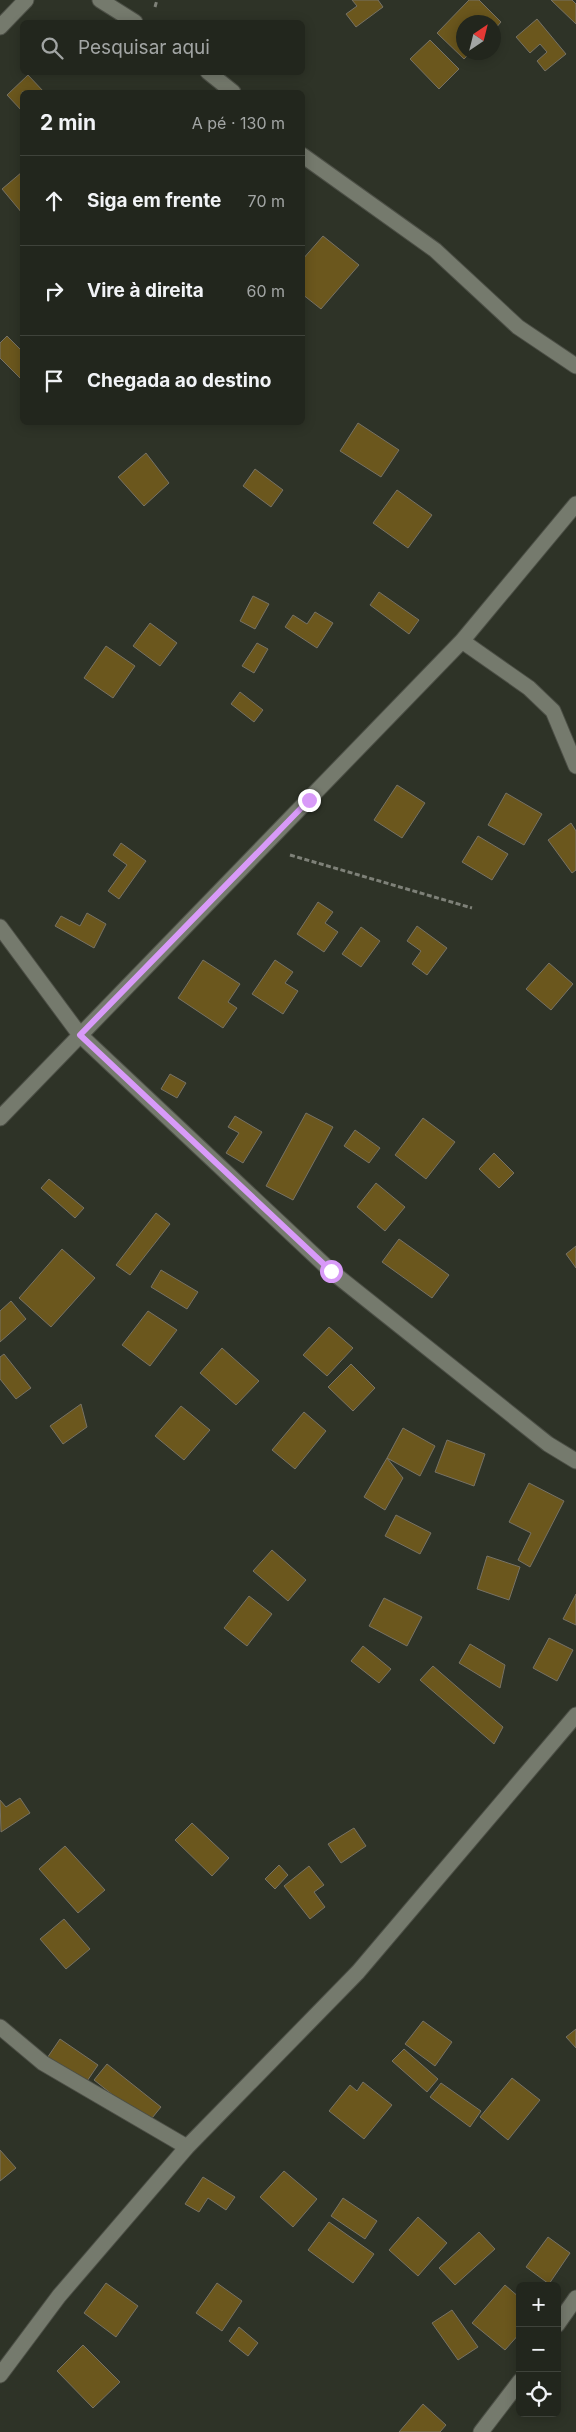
<!DOCTYPE html>
<html lang="pt">
<meta charset="utf-8">
<style>
body{margin:0;font-family:Inter,sans-serif;background:#2e322a;color:#f1f3f6}
.controls{position:absolute;right:15px;bottom:15px;display:grid;overflow:hidden;border-radius:8px;box-shadow:0 2px 12px #0003}
.controls button{width:45px;height:45px;display:grid;place-items:center;padding:0;border:0;border-bottom:1px solid #3f433b;background:#22261d;color:#f1f3f6;font:25px sans-serif}
.compass{position:absolute;left:456px;top:15px;width:45px;height:45px;border-radius:50%;background:#22261d;box-shadow:0 2px 12px #0003;rotate:35deg}
.stop{position:absolute;width:15px;height:15px;margin:-11px;border:4px solid #d89af8;border-radius:50%;background:#fff}
.stop.end{background:#d89af8;border-color:#fff;box-shadow:0 1px 5px #0008}
.list{margin:0;padding:0;list-style:none}
h2{display:flex;justify-content:space-between;align-items:center;height:65px;margin:0;padding:0 20px;font-size:21px}
h2 small{font-size:16px;font-weight:400;color:#a2a5a4}
.list li{display:grid;grid-template-columns:32px 1fr auto;gap:15px;align-items:center;box-sizing:border-box;height:90px;padding:0 20px;border-top:1px solid #3f433b}
.list b{display:block;font-size:19px;white-space:nowrap}
.list em{font-size:16px;font-style:normal;color:#a2a5a4}
.icon{flex:none;width:28px;height:28px;fill:none;stroke:currentColor;stroke-width:2;stroke-linecap:round;stroke-linejoin:round}
.map{position:relative;flex:none;width:576px;height:2432px;overflow:hidden}
.search{position:absolute;background:#22261d;box-shadow:0 2px 12px #0003;left:20px;top:20px;width:285px;height:55px;display:flex;align-items:center;gap:12px;box-sizing:border-box;padding:0 18px;border-radius:8px;color:#a2a5a4;font-size:19px}
.panel{position:absolute;background:#22261d;box-shadow:0 2px 12px #0003;left:20px;top:90px;width:285px;height:335px;border-radius:8px}
.map>svg:first-child{display:block}
.building{fill:#6b571d;stroke:#777265}
.lines{fill:none;stroke-linecap:round;stroke-linejoin:round}
.street-casing{stroke:#4c4f46;stroke-width:17}
.path{stroke:#7e8178;stroke-width:3;stroke-dasharray:5 2.5;stroke-linecap:butt}
.street{stroke:#757a6d;stroke-width:15}
.route{stroke:#d89af8;stroke-width:6}
</style>
<div class="map">
<svg width="576" height="2432" viewBox="0 0 576 2432">
<rect width="100%" height="100%" fill="#2e3327"/>
<path class="building" d="M352 0H378L383 7 356 27 346 14 357 6Z
M469 0H479L501 22 494 30V22H464V52H471L464 59 437 33Z
M551 0H572L576 4V24Z
M537 19 566 54 545 71 537 61 547 52 540 44 530 53 516 37Z
M430 40 459 69 439 89 410 59Z
M28 75 44 92H22V111L7 95Z
M22 172V213L2 189Z
M323 236 359 265 321 309 302 294V260Z
M7 336 22 351V380L0 358V343Z
M358 423 399 450 381 477 340 451Z
M146 453 169 483 144 506 118 477Z
M255 469 283 490 271 507 243 486Z
M397 490 432 515 408 548 373 523Z
M379 592 419 620 409 634 370 605Z
M253 596 269 604 255 629 240 621Z
M315 612 333 623 317 648 285 627 293 615 307 624Z
M150 623 177 643 160 666 133 646Z
M257 643 268 649 254 673 242 666Z
M106 646 135 666 113 698 84 678Z
M240 692 263 710 254 722 231 704Z
M397 785 425 803 402 838 374 820Z
M506 793 542 814 524 845 488 825Z
M571 823 576 831V870L572 873 548 840Z
M478 836 508 854 492 880 462 862Z
M121 843 146 861 119 899 108 891 127 865 113 855Z
M318 902 333 912 325 923 338 932 324 952 297 934Z
M87 913 106 924 94 948 55 926 61 916 80 926Z
M417 926 447 948 427 975 412 964 421 951 407 941Z
M361 927 380 941 361 967 342 954Z
M203 960 240 984 228 1002 237 1008 223 1028 178 998Z
M275 960 293 972 285 983 298 991 283 1014 252 994Z
M549 963 573 984 551 1010 526 989Z
M170 1074 186 1083 177 1098 161 1089Z
M306 1113 333 1127 293 1200 266 1186Z
M235 1116 262 1132 243 1163 226 1153 239 1133 228 1127Z
M423 1118 455 1142 426 1179 395 1155Z
M355 1130 380 1148 369 1163 344 1146Z
M494 1153 514 1173 499 1188 479 1169Z
M49 1179 84 1208 75 1218 41 1188Z
M376 1183 405 1207 385 1231 357 1207Z
M156 1213 170 1224 130 1275 116 1265Z
M399 1239 449 1275 432 1298 382 1262Z
M576 1246V1268L566 1254Z
M62 1249 95 1278 51 1327 19 1298Z
M161 1270 198 1292 187 1309 151 1287Z
M11 1301 26 1319 0 1342V1311Z
M148 1311 177 1330 150 1366 122 1345Z
M329 1327 353 1348 327 1376 303 1355Z
M222 1348 259 1381 236 1405 200 1373Z
M4 1354 31 1388 16 1399 0 1379V1357Z
M351 1364 375 1388 353 1411 328 1387Z
M81 1404 87 1427 63 1444 50 1426Z
M181 1406 210 1430 184 1460 155 1436Z
M304 1412 326 1431 295 1469 272 1450Z
M403 1428 435 1446 420 1476 387 1458Z
M447 1440 485 1454 474 1486 435 1472Z
M387 1458 403 1478 385 1510 364 1497Z
M529 1483 564 1501 530 1567 518 1560 531 1533 509 1522Z
M396 1515 431 1533 420 1554 385 1536Z
M272 1550 306 1580 288 1601 253 1571Z
M487 1556 520 1567 509 1600 477 1589Z
M576 1594V1625L563 1619Z
M249 1596 272 1614 247 1646 224 1628Z
M384 1598 422 1617 407 1646 369 1626Z
M549 1638 573 1650 557 1681 533 1668Z
M470 1644 505 1665 500 1688 459 1663Z
M363 1646 391 1669 379 1683 351 1661Z
M433 1666 503 1727 494 1744 420 1680Z
M20 1798 30 1813 1 1832 0 1800 6 1807Z
M192 1823 229 1858 212 1876 175 1840Z
M354 1828 366 1846 341 1863 328 1844Z
M65 1846 105 1890 78 1913 39 1869Z
M279 1865 288 1875 275 1889 265 1879Z
M309 1866 324 1885 314 1892 325 1907 310 1919 284 1886Z
M64 1919 90 1949 66 1969 40 1939Z
M423 2021 452 2042 435 2066 405 2044Z
M576 2029V2048L566 2037Z
M60 2039 98 2065 81 2090 43 2064Z
M404 2049 438 2079 427 2092 392 2061Z
M107 2064 161 2107 148 2123 94 2080Z
M512 2078 540 2100 508 2140 480 2117Z
M363 2082 392 2105 364 2139 329 2111 350 2085 357 2091Z
M441 2083 481 2111 470 2127 430 2097Z
M0 2150 16 2168 0 2181Z
M284 2171 317 2199 293 2227 260 2197Z
M203 2177 235 2197 226 2210 208 2198 199 2212 185 2204Z
M343 2198 377 2221 365 2239 331 2216Z
M418 2217 447 2243 418 2276 389 2250Z
M329 2222 374 2254 353 2283 308 2250Z
M479 2232 495 2249 455 2285 439 2268Z
M548 2237 570 2253 549 2284 526 2267Z
M106 2283 138 2306 116 2337 84 2313Z
M217 2283 242 2301 222 2331 196 2313Z
M505 2285 520 2298V2333L505 2350 472 2323Z
M452 2310 478 2347 458 2360 432 2323Z
M239 2327 258 2343 248 2356 229 2341Z
M83 2345 120 2382 93 2408 57 2371Z
M423 2404 446 2425 440 2432H399Z"/>
<g class="lines">
<defs>
<path id="street" d="M100 0 135 22
M0 27 26 0
M208 72 233 92
M302 155 435 250 518 327 576 366
M462 641 529 688 553 711 576 766
M0 927 80 1035 331 1271 548 1444 576 1461
M0 1118 462 641 576 504
M0 2027 43 2063 187 2147
M557 2325 576 2298
M0 2375 59 2296 187 2147 358 1972 576 1715
M481 2432 520 2381"/>
</defs>
<use href="#street" class="street-casing"/>
<path class="path" d="M155 7 157 0
M290 855 472 908"/>
<use href="#street" class="street"/>
</g>
<g class="lines">
<path class="route" d="M309 800 80 1035 331 1271"/>
</g>
</svg>
<div class="controls">
<button>+</button>
<button>−</button>
<button><svg class="icon" aria-label="locate" viewBox="0 0 24 24"><circle cx="12" cy="12" r="6"/><path d="M12 2v4M12 18v4M2 12h4M18 12h4"/></svg></button>
</div>
<svg class="compass" viewBox="-18 -18 36 36"><path d="M0-13l5 13h-10z" fill="#e53935"/><path d="M0 13l5-13h-10z" fill="#a2a5a4"/></svg>
<div class="stop" style="left:331px;top:1271px"></div>
<div class="stop end" style="left:309px;top:800px"></div>
<div class="search"><svg class="icon" aria-label="search" viewBox="0 0 24 24"><circle cx="10" cy="10" r="6"/><path d="M15 15l6 6"/></svg>Pesquisar aqui</div>
<section class="panel">
<h2>2 min<small>A pé · 130 m</small></h2>
<ul class="list">
<li><svg class="icon" aria-label="ahead" viewBox="0 0 24 24"><path d="M12 20V5M6 11l6-6 6 6"/></svg><div><b>Siga em frente</b></div><em>70 m</em></li>
<li><svg class="icon" aria-label="right" viewBox="0 0 24 24"><path d="M7 20v-9h11M14 6l5 5-5 5"/></svg><div><b>Vire à direita</b></div><em>60 m</em></li>
<li><svg class="icon" aria-label="arrive" viewBox="0 0 24 24"><path d="M6 21V4h12l-3 4 3 4H6"/></svg><div><b>Chegada ao destino</b></div></li>
</ul>
</section>
</div>
